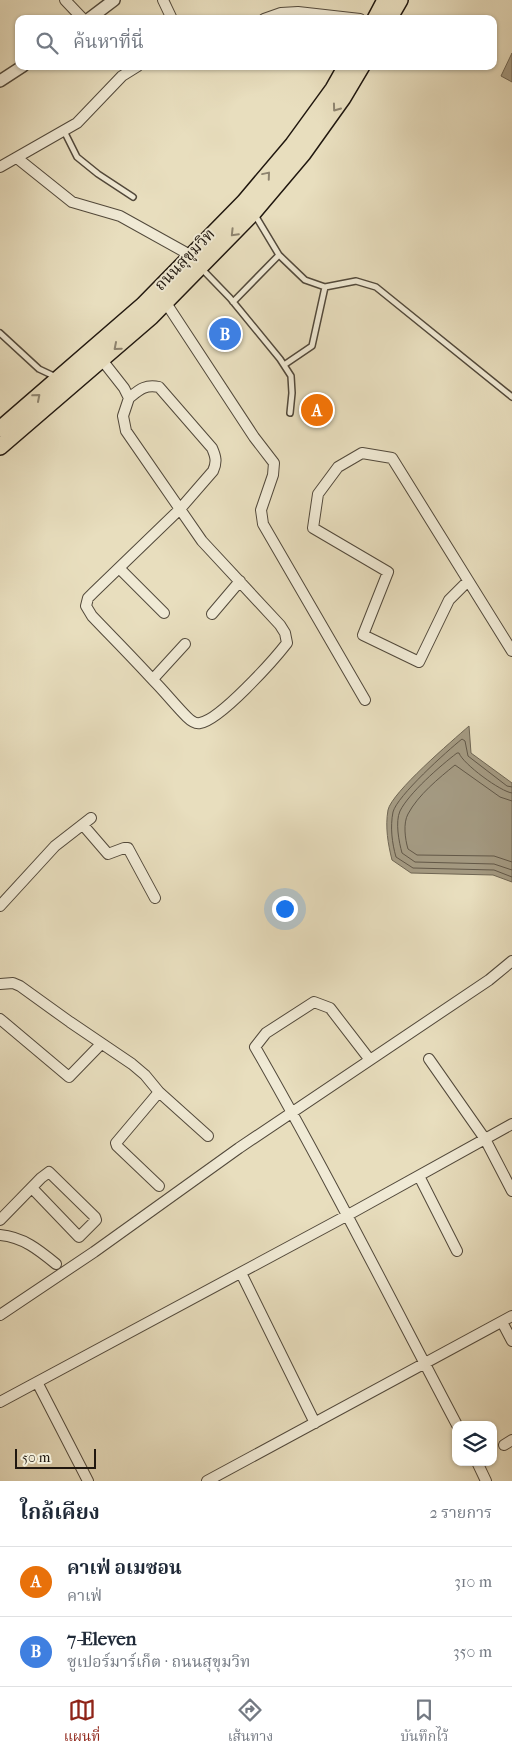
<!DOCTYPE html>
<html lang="th">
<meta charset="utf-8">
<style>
body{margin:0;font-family:"IM FELL French Canon","Noto Serif Thai",serif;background:#f6f6f7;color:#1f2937}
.controls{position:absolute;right:15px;bottom:15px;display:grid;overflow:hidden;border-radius:10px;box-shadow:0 1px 4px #0004}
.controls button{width:45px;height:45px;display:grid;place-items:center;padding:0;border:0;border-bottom:1px solid #e0e1e3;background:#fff;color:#1f2937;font:25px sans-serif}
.scale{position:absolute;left:15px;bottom:12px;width:81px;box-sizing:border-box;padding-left:5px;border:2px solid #20170f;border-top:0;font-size:14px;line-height:18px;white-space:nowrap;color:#20170f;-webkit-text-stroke:4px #f0ead5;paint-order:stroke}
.you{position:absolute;left:284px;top:908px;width:18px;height:18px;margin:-12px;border:4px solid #fff;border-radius:50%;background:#1a73e8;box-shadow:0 0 0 8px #1a73e833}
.badge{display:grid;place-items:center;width:32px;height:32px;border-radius:50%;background:#8f2418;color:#fff;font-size:16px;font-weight:700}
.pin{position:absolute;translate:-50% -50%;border:2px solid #fff;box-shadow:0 1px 5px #0006}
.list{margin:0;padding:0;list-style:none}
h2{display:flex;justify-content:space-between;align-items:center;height:65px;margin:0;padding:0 20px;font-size:21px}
h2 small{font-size:16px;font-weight:400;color:#747a83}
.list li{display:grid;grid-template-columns:32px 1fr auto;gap:15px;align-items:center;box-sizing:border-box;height:70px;padding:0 20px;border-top:1px solid #e0e1e3}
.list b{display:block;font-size:19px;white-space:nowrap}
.list p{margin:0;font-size:16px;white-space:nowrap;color:#747a83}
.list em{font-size:16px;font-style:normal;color:#747a83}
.icon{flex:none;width:28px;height:28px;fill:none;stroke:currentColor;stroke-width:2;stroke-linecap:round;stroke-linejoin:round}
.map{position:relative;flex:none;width:512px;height:1481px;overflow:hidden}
.search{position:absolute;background:#fff;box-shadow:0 1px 4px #0004;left:15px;right:15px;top:15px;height:55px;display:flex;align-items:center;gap:12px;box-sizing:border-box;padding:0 18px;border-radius:10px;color:#747a83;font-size:19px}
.sheet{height:205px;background:#fff}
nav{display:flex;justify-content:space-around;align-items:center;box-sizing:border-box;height:70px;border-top:1px solid #e0e1e3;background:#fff;font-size:14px;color:#747a83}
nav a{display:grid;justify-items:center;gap:2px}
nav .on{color:#8f2418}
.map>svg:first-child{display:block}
.water{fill:#a49a82;stroke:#6f6654}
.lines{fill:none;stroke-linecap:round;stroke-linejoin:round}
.shore{stroke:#625848;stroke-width:1}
.service-casing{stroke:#52493b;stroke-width:8}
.minor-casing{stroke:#52493b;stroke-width:12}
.tertiary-casing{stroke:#52493b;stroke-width:14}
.primary-casing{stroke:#20170f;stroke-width:18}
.service{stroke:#f0ead5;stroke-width:5}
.minor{stroke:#f0ead5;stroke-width:10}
.tertiary{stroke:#f0ead5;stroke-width:11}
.primary{stroke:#e8debe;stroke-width:15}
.oneway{stroke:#8e846f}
.labels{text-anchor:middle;stroke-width:4;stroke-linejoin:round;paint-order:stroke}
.street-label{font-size:16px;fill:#20170f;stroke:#f0ead5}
</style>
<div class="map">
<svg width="512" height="1481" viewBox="0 0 512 1481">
<rect width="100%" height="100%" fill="#e8debe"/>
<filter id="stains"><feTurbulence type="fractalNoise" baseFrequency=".004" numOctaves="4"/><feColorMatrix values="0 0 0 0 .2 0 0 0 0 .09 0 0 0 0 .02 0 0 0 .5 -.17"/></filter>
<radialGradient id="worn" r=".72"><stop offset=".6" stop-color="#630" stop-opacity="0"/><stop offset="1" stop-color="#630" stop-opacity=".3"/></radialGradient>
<path class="water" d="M512 53V82L501 76Z
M469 726 471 753 512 783V882L493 875 411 873 392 860C388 844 385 827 388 810 392 792 452 741 469 726Z"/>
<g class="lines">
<path class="shore" d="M512 787 507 786 468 756 465 741 462 739C447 751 397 796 393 812 390 827 392 843 396 857L413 868 494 870 512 877
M512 793C501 792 463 764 459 753H457C440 766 409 793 400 811 395 822 399 842 402 853L415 862 494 864 512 870
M512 801 500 797 455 765C439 778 418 795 408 814 403 823 405 839 408 849L417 855 494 856 512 862"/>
<defs>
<path id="service" d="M64 131 77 157 98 174 133 197
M255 215 279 255 305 280 325 287 356 281 376 287 512 397
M201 268 230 298 280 359 291 376 292 393 290 413
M233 302 279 255
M0 333 39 369 56 377
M284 365 312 346 325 287"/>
<path id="minor" d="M65 0 83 19
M163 0 172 19
M264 19 281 13 298 12 360 19
M17 158 72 202 120 216 192 256
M0 167 77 123 122 76 138 66
M166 303 254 437 274 463 273 475 261 510 263 524 365 700
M102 360 124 388 129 398 123 416 126 431 202 541 280 625 285 633 287 643C273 661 220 720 200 723 195 724 190 720 187 717 175 705 165 692 153 680 133 658 112 637 92 616L86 606 88 598 94 592 180 509 213 471C217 462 216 457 212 448L159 387C145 384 139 390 129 398
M119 568 164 613
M468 581 449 600 419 662 363 635 388 572 313 528 318 494 338 467 362 453 392 458 512 651
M212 614 240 581
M153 679 185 644
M83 825 108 854 124 848H128L155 898
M0 906 55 846 91 818
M0 984 13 983 20 986 70 1022 132 1064 145 1075 159 1092 208 1136
M0 1019 69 1077 101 1044
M429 1059 485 1139 512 1191
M370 1060 330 1008 314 1002 266 1033 255 1047C326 1171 390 1298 457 1425
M419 1176 457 1251
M159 1186 117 1146 116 1143 159 1092
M0 1220 41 1178 49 1172 95 1217 96 1220 79 1237 32 1188
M0 1235C23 1237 39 1250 56 1264
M241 1273 315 1423
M0 1315 94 1252 239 1148 489 980 512 961
M502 1322 512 1341
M37 1382 88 1481
M0 1402 348 1215 512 1124
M504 1445 512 1440
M477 1462 486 1481
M207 1481 512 1316"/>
<path id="tertiary" d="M89 19 114 0
M0 81 23 66"/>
<path id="primary" d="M375 19 385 0
M389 19 400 0
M0 429 143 305 244 202 293 144 333 89 346 66
M0 447 151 317 254 212 303 154 343 98 362 66"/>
</defs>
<use href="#service" class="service-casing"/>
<use href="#minor" class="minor-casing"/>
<use href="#tertiary" class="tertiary-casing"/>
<use href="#primary" class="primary-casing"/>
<use href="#service" class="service"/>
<use href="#minor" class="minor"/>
<use href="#tertiary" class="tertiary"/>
<use href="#primary" class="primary"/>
</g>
<defs><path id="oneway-chevron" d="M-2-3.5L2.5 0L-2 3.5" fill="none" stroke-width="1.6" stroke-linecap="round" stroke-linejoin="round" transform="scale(1.25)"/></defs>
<g class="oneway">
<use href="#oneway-chevron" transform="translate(336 108) rotate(126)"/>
<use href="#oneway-chevron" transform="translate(267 175) rotate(-50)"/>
<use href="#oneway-chevron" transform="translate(234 233) rotate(134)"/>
<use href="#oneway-chevron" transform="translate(117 347) rotate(139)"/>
<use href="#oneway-chevron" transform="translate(37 397) rotate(-41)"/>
</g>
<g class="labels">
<g class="street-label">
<text transform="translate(184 259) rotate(-46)" y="6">ถนนสุขุมวิท</text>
</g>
</g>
<rect width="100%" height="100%" filter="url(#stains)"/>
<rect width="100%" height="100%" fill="url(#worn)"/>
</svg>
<div class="controls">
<button><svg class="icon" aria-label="layers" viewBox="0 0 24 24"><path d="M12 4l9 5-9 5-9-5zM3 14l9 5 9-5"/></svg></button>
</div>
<div class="scale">50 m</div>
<div class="you"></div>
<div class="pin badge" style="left:317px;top:410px;background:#e8710a">A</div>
<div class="pin badge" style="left:225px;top:334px;background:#3f7fe0">B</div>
<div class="search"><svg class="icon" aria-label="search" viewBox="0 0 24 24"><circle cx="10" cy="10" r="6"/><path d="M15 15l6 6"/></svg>ค้นหาที่นี่</div>
</div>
<section class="sheet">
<h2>ใกล้เคียง<small>2 รายการ</small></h2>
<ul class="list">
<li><span class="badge" style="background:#e8710a">A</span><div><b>คาเฟ่ อเมซอน</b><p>คาเฟ่</p></div><em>310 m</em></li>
<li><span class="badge" style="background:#3f7fe0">B</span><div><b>7-Eleven</b><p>ซูเปอร์มาร์เก็ต · ถนนสุขุมวิท</p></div><em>350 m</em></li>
</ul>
</section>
<nav>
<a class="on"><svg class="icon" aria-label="map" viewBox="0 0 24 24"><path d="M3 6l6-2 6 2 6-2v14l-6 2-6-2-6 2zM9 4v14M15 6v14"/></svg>แผนที่</a>
<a><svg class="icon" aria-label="directions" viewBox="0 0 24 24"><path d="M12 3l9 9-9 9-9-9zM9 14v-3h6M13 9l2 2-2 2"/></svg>เส้นทาง</a>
<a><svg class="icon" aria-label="saved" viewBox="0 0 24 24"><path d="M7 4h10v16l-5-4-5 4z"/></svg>บันทึกไว้</a>
</nav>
